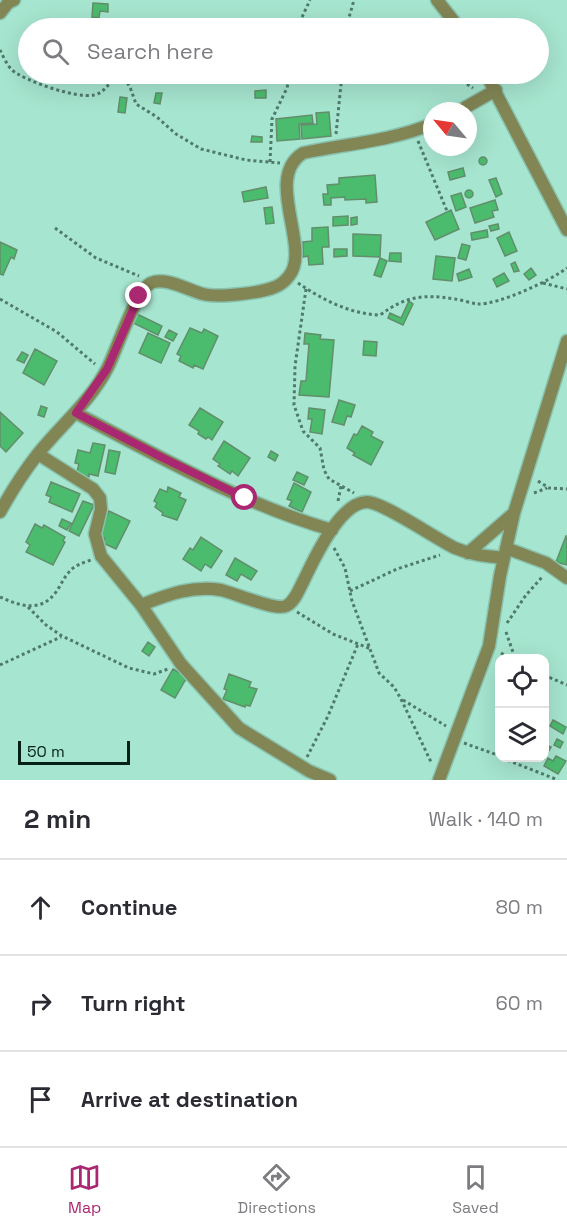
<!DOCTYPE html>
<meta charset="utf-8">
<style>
body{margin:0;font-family:"Space Grotesk",sans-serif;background:#f7f7f7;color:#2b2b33}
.controls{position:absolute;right:18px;bottom:18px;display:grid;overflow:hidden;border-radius:12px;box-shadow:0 6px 24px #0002}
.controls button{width:54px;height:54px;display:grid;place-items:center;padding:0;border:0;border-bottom:2px solid #e1e1e2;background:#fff;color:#2b2b33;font:30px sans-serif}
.compass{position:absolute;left:423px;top:102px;width:54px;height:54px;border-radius:50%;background:#fff;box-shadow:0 6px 24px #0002;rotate:299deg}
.scale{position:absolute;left:18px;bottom:15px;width:112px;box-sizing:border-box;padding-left:6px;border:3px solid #062018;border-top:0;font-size:16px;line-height:21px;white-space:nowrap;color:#062018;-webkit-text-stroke:4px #a6e5cf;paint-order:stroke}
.stop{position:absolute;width:18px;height:18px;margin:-14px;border:4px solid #aa2772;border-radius:50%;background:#fff}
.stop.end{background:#aa2772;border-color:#fff;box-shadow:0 2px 6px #0008}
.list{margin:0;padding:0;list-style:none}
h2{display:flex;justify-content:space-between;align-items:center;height:78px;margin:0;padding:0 24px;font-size:26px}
h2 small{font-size:20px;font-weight:400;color:#7c7c81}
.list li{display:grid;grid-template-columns:39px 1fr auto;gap:18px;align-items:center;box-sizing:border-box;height:96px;padding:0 24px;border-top:2px solid #e1e1e2}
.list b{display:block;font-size:22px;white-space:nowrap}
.list em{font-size:20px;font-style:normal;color:#7c7c81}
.icon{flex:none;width:33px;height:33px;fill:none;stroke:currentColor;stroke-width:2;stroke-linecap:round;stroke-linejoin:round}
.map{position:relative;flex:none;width:567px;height:780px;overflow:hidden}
.search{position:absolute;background:#fff;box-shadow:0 6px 24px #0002;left:18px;right:18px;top:18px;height:66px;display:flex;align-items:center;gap:15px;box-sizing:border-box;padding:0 21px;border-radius:33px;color:#7c7c81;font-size:22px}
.sheet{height:366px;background:#fff}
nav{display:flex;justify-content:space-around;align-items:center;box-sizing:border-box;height:84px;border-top:2px solid #e1e1e2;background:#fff;font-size:16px;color:#7c7c81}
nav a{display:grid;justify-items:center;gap:3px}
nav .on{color:#aa2772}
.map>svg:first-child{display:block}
.building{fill:#4bbb6e;stroke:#628e6c;stroke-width:1.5}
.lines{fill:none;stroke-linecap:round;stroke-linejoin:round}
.minor-casing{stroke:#89c2ae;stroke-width:15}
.path{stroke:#4f7a6c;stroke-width:3;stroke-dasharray:3 3;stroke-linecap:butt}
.minor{stroke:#828554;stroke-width:12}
.route{stroke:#aa2772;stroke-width:8}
</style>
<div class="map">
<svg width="567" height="780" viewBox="0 0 567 780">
<rect width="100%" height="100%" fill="#a6e5cf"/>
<path class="building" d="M93 3 108 4V12L100 11 99 18 92 17Z
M316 20 318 28H310L309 22Z
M187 74H198L197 81 186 79Z
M266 90V98H255V91Z
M156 93H162L160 104 154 103Z
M120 97 127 98 125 113 118 112Z
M329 112 331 136 302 139 301 125 317 124 316 113Z
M312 115 313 123 299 124 300 139 277 141 276 119Z
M252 136 262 137V142H251Z
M479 161a4 4 0 1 1 8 0a4 4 0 1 1-8 0Z
M463 168 465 176 450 180 448 172Z
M375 175 377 202 366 203V199L345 200V197L331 198V205H324L323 194H328L327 185 339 184V178Z
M496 178 502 194 496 197 489 180Z
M266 187 268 198 244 202 242 192Z
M465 194a4 4 0 1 1 8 0a4 4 0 1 1-8 0Z
M461 193 466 207 456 211 451 196Z
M495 200 498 210 492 211 494 217 475 223 470 208Z
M272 207 274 223 266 224 264 208Z
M451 210 459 229 435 240 426 222Z
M348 216V225L333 226V217Z
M357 217V224L351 225V218Z
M498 224 499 229 491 231 489 226Z
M328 227 329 247H322L323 264 309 265 308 256 303 257V242L312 241V228Z
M487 230 488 237 472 240 471 233Z
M509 232 517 251 505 256 497 238Z
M353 234 381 235 380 257 353 256Z
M0 242 17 250 14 259 11 257 3 275 0 274Z
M462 244 470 246 466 260 458 258Z
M334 249H347V256L334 257Z
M390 253H401V262L389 261Z
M436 256 455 258 452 281 433 279Z
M380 258 387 261 381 277 374 275Z
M515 262 519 271 514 272 511 264Z
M531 268 536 275 529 280 524 274Z
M469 269 472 277 459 281 457 274Z
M504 273 509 281 497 287 493 279Z
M409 301 413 304 403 325 388 318 390 313 401 318Z
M135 313 162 326 158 335 131 322Z
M190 328 202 333 204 329 218 336 203 369 194 365 193 368 179 361 181 356 177 354Z
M169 330 177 334 173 341 165 337Z
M148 333 170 343 161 363 139 353Z
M305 333 321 335 320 339 334 340 329 397 299 395 301 381H306L309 344H304Z
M364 341 377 342 376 356 363 355Z
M35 349 57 361 44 385 23 373Z
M22 352 28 355 24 363 17 360Z
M339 400 355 405 351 417 347 416 344 425 332 422Z
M41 406 47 408 44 417 38 415Z
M200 408 223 422 212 440 208 437 206 439 198 434 199 431 189 425Z
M309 408 325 410 322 434 310 432 312 419H308Z
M0 412 23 433 6 452 0 446Z
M362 426 373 432 371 436 383 442 371 465 353 455 355 453 347 448 354 434 357 435Z
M224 441 250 458 238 476 232 471 230 474 218 466 220 464 213 459Z
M93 443 105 445 98 476 89 474V477L76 475 79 464 75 463 78 450 90 453Z
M109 450 120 452 115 474 105 472Z
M271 451 278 455 275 461 268 457Z
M297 472 308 477 304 485 293 480Z
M51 482 80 494 72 512 49 502 51 497 46 495Z
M294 483 311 492 302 512 289 506 292 501 287 499Z
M168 487 181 493 179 497 186 500 177 520 162 515 163 513 155 507 157 503 154 501 160 489 167 492Z
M83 501 94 505 79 536 69 531Z
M109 511 130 521 116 549 103 543 105 538 98 534Z
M62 519 71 523 67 530 59 526Z
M35 524 42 528 44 525 65 537 63 541 65 542 53 565 26 552 30 545 26 542Z
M566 536H567V565L556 562Z
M201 537 222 551 211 568 205 564 201 571 183 559 190 548 193 550Z
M235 558 257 571 251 580 241 574 237 581 226 575Z
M148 642 155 647 149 656 142 651Z
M173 669 187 677 175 698 161 690Z
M229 674 251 682 249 687 257 689 250 706 246 705 245 707 223 699 227 690 224 689Z
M553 720 566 727 563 734 550 726Z
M557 739 563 742 560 748 554 745Z
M544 744 551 747 544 759 542 758H544Z
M556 756 566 761 558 774 544 766 548 758 553 761Z"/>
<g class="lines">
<defs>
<path id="minor" d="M437 0 459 28
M0 13 8 3 14 0
M486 74 567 230
M459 111 496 90
M76 413C158 456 242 504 332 530
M38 454 93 489 100 498 101 509 95 534 101 556 141 605 181 664 239 728 309 771 330 780
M0 512C11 492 23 473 37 455 61 425 91 401 108 367 117 349 136 290 151 283 165 276 190 291 203 294 218 298 261 293 275 287 280 285 286 280 289 276 312 248 263 178 303 153 346 144 391 141 432 124
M506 548 546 563 567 578
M468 553 514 513
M141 605C167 595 192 585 221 590 234 593 276 611 286 606 295 602 299 589 304 580 314 559 340 502 367 502 383 502 436 539 455 548 471 555 487 556 504 558
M439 780 489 646 500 576 514 513 567 341"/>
</defs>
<use href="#minor" class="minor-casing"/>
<path class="path" d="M297 28 310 0
M346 28 354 0
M0 50C3 56 7 65 12 70 25 81 77 99 94 95 103 93 106 87 112 81H126L130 87 136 104 157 117 176 134 201 149 246 160 280 163
M452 74 473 88
M336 134 342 74
M418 141 447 211
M270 162 272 119 287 88 290 74
M55 228 96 258 139 276
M298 283C323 300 350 314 380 315 406 296 423 294 455 299 462 300 470 303 477 304 498 305 550 281 567 268
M543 283 567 289
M306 289 295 366 294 405 303 431 320 448 324 470 329 479 354 493
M0 299 57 332 95 364
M538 481 549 488 567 489
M534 493 547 488
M338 501 341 486
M334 548 345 568 352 601 379 673 394 687 401 699 432 764
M350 591 397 569 440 555
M0 597C20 606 41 613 56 592 61 585 64 577 70 571 75 565 83 563 91 560
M28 607 46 625 62 636 129 668 154 674 168 669
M297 612 333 634 371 649
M507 623 526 595 543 576
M506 632 515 658
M501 653 510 658
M0 665 61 637
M544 675 567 685
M403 700 446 726
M464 743 500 756
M307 757 328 716 358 644
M502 758 558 780"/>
<use href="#minor" class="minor"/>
</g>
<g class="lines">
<path class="route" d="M139 296 107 369 76 413 161 457 245 498"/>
</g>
</svg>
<div class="controls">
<button><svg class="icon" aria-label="locate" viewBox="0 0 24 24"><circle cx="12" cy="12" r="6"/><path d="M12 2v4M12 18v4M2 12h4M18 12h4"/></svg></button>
<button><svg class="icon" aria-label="layers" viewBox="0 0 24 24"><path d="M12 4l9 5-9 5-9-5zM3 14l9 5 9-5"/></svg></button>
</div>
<svg class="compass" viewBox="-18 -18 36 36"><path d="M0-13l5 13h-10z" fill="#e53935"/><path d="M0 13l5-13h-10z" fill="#7c7c81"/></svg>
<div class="scale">50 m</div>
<div class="stop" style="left:245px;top:498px"></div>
<div class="stop end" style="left:139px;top:296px"></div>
<div class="search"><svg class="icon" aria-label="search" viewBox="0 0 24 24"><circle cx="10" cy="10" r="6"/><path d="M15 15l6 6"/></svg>Search here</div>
</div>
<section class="sheet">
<h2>2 min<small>Walk · 140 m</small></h2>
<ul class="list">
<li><svg class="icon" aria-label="ahead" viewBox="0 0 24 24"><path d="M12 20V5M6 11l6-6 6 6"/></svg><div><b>Continue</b></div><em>80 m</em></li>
<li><svg class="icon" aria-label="right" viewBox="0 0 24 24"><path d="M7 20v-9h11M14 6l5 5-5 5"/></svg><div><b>Turn right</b></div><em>60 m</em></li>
<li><svg class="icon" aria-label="arrive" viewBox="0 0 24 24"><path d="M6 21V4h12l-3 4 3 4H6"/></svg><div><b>Arrive at destination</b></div></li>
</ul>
</section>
<nav>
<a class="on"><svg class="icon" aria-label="map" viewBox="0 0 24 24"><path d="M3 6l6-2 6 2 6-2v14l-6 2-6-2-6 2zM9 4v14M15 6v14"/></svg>Map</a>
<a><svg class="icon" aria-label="directions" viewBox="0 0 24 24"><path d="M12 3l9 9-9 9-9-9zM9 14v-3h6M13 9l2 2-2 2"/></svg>Directions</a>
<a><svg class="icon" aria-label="saved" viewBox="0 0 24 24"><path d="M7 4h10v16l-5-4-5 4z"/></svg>Saved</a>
</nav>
